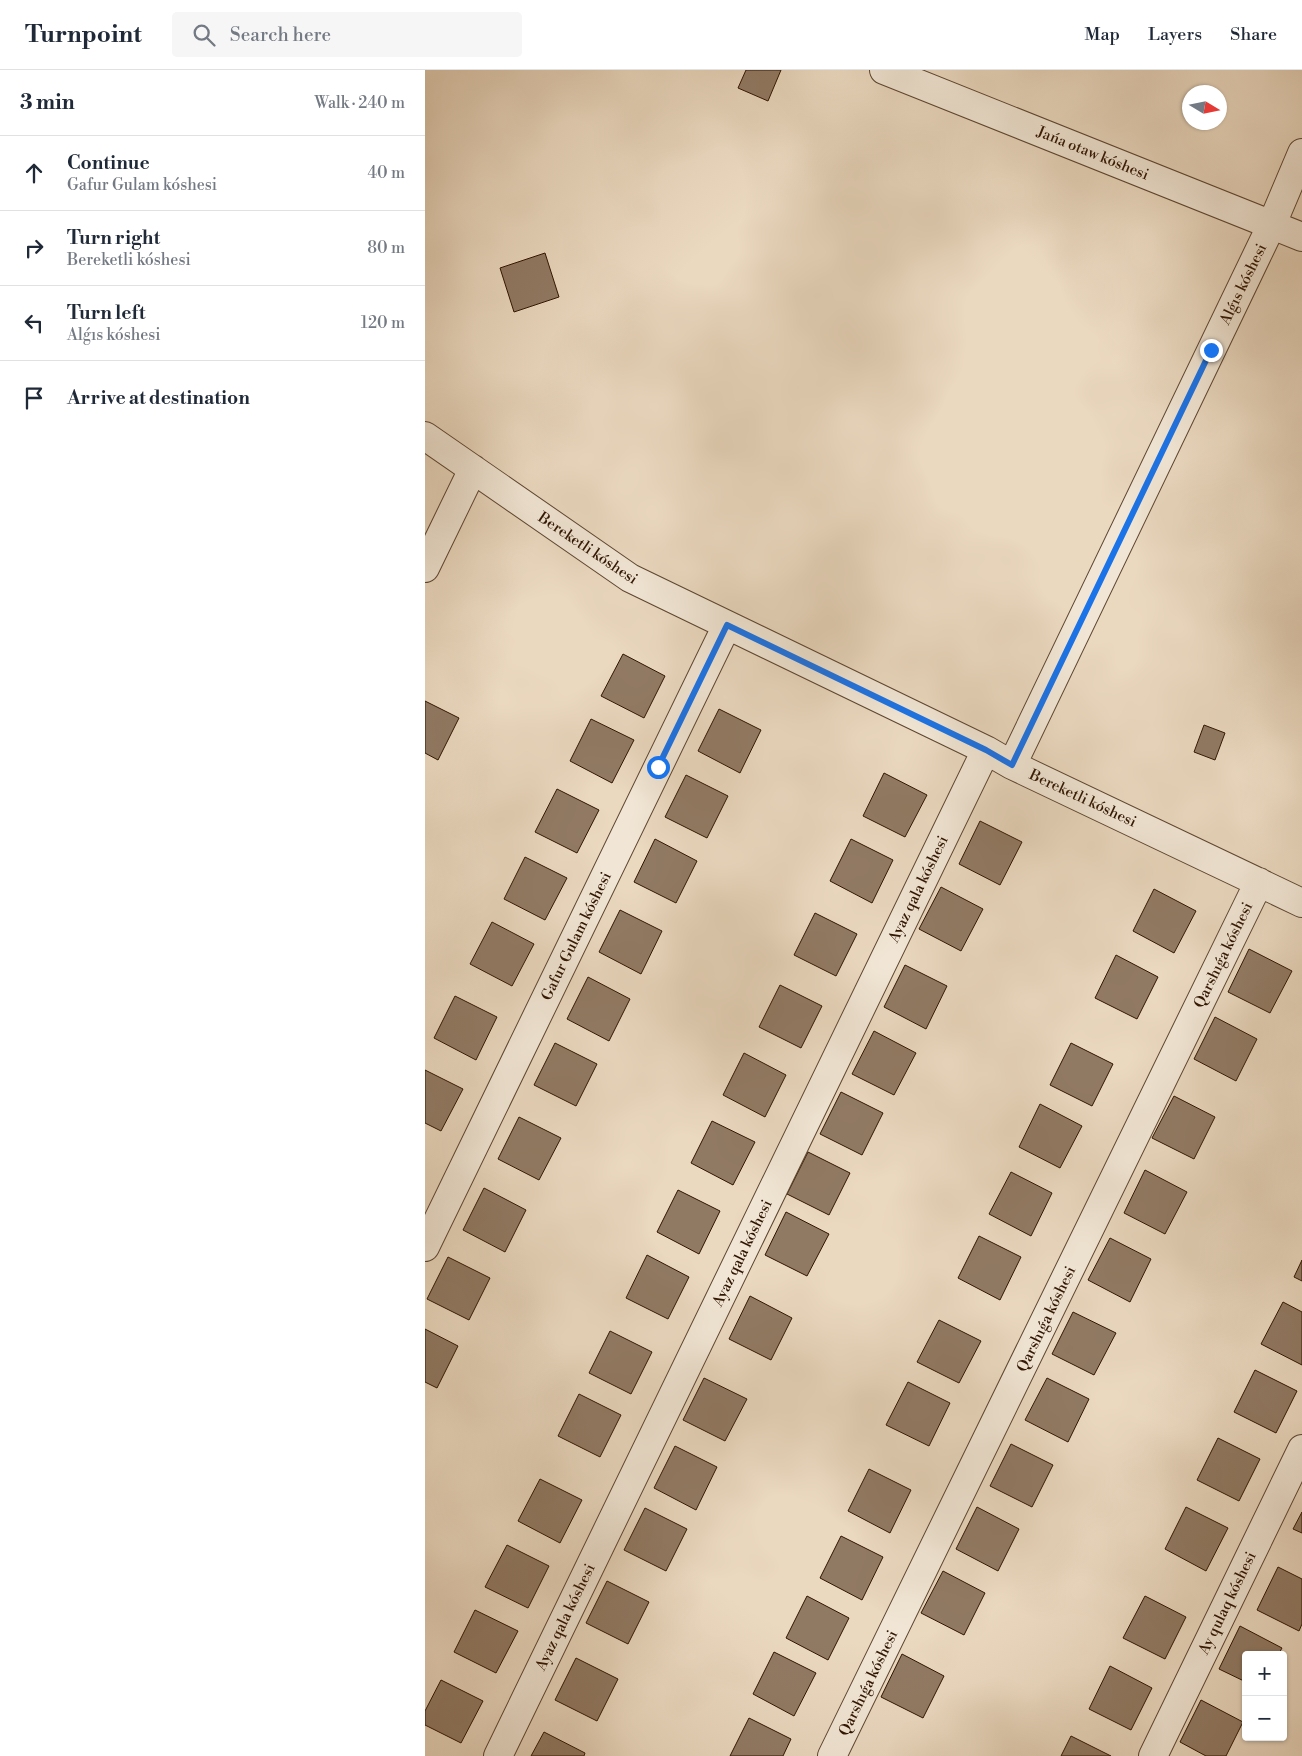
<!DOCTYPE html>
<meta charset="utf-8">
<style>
body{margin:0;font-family:"Libre Bodoni",serif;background:#f6f6f7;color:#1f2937}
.controls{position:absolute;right:15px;bottom:15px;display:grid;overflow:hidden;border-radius:5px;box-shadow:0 1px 4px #0004}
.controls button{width:45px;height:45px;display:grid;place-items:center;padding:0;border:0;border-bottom:1px solid #e0e1e3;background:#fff;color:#1f2937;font:25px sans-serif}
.compass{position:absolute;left:757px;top:15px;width:45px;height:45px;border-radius:50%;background:#fff;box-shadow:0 1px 4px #0004;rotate:100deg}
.stop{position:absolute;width:15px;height:15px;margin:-11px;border:4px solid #1a73e8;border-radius:50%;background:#fff}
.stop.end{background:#1a73e8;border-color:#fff;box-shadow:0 1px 5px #0008}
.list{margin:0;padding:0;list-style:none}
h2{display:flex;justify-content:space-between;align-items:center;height:65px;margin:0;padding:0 20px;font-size:21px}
h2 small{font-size:16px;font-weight:400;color:#747a83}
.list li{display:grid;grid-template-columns:32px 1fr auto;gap:15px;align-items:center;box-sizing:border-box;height:75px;padding:0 20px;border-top:1px solid #e0e1e3}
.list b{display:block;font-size:19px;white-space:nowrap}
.list p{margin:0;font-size:16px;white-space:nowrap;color:#747a83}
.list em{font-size:16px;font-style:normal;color:#747a83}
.icon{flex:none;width:28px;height:28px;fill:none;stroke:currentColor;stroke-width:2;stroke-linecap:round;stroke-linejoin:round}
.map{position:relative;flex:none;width:877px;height:1686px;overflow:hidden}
header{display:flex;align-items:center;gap:30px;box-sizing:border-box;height:70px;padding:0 25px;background:#fff;border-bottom:1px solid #e0e1e3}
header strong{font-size:24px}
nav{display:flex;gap:28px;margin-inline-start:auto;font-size:18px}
.search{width:350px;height:45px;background:#f6f6f7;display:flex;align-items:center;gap:12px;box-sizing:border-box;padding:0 18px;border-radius:5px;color:#747a83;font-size:19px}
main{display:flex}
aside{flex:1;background:#fff}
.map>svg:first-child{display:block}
.building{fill:#917a64;stroke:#301502}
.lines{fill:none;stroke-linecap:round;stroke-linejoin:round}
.street-casing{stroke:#5e4631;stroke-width:30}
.street{stroke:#f1e6d5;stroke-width:28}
.route{stroke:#1a73e8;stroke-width:6}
.labels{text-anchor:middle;stroke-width:5;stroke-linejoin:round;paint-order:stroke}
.street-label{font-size:15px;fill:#301502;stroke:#f1e6d5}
</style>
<header>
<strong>Turnpoint</strong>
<div class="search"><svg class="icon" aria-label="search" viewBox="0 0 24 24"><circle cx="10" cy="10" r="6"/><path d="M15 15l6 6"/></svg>Search here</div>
<nav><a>Map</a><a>Layers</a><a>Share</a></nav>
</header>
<main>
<aside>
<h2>3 min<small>Walk · 240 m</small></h2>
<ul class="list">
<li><svg class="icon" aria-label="ahead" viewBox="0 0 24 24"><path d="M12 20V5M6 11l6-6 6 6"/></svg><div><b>Continue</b><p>Gafur Gulam kóshesi</p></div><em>40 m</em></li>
<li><svg class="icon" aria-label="right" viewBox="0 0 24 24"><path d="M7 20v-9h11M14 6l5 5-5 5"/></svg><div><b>Turn right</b><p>Bereketli kóshesi</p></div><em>80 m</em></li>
<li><svg class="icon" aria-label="left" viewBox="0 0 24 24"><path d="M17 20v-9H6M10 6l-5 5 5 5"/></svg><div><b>Turn left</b><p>Alǵıs kóshesi</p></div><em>120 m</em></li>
<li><svg class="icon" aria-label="arrive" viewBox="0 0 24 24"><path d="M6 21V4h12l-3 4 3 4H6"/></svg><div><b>Arrive at destination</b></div></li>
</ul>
</aside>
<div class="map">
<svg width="877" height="1686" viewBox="0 0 877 1686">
<rect width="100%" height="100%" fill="#ead8bf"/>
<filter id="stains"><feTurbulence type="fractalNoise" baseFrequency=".004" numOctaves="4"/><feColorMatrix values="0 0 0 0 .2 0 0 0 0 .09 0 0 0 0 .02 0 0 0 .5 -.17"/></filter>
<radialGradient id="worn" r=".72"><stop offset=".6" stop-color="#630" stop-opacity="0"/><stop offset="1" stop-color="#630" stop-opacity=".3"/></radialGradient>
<path class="building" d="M321 0H356L343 31 313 18Z
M120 183 134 227 89 242 75 198Z
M198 584 240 606 219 648 176 626Z
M0 631 34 648 13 690 0 683Z
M294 639 336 660 315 703 273 681Z
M166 649 209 670 187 713 145 691Z
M779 655 800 663 790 690 769 682Z
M459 703 502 725 480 767 438 746Z
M261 705 303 726 282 768 240 747Z
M132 719 174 740 152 783 110 762Z
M555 751 597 772 575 815 534 794Z
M230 769 272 791 251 833 209 812Z
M426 769 468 790 447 833 405 811Z
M100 787 142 808 120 850 79 829Z
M516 817 558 839 536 881 494 859Z
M729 819 771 841 749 883 708 861Z
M195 840 237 861 216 904 174 882Z
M390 843 432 864 411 906 369 885Z
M67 852 109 874 87 916 45 894Z
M824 879 867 901 845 943 803 922Z
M691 885 733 907 712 949 670 928Z
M480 895 522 916 501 959 459 937Z
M163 907 205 929 184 971 142 949Z
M355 915 397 936 376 978 334 957Z
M30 926 72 947 51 990 9 968Z
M790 947 832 969 811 1011 769 989Z
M449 961 491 983 469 1025 427 1004Z
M130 973 172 994 151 1036 109 1015Z
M646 973 688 994 667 1036 625 1015Z
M319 983 361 1005 340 1047 298 1025Z
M0 1000 38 1019 16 1061 0 1053Z
M416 1022 458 1043 437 1085 395 1064Z
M749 1026 790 1047 769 1089 727 1068Z
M615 1034 657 1056 635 1098 594 1077Z
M94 1047 136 1068 114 1110 73 1089Z
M287 1051 330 1072 308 1115 266 1093Z
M383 1082 425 1103 404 1145 362 1124Z
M720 1100 762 1122 740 1164 699 1143Z
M586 1102 627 1123 606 1166 564 1144Z
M59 1118 101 1140 80 1182 38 1160Z
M253 1120 295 1141 274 1184 232 1162Z
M361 1142 404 1164 382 1206 340 1185Z
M554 1166 596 1187 575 1230 533 1208Z
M685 1168 726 1189 705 1232 663 1210Z
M222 1185 264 1207 243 1249 201 1228Z
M23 1187 65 1208 44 1250 2 1229Z
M877 1190V1211L869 1207Z
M325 1226 367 1248 346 1290 304 1269Z
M858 1232 877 1242V1295L836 1274Z
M648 1242 691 1263 669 1305 627 1284Z
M514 1250 556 1271 534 1313 492 1292Z
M0 1259 33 1276 12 1318 0 1312Z
M185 1261 227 1282 206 1324 164 1303Z
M830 1300 872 1321 851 1363 809 1342Z
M279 1308 322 1329 300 1371 258 1350Z
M622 1308 664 1329 643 1372 600 1350Z
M483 1312 525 1333 504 1376 461 1355Z
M154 1324 196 1345 175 1387 133 1366Z
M793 1368 835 1389 814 1431 772 1410Z
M586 1374 628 1395 607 1437 565 1416Z
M250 1376 292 1397 271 1440 229 1418Z
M444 1399 486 1420 465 1463 423 1441Z
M115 1409 157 1430 135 1473 93 1451Z
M552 1437 594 1459 573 1501 531 1479Z
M761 1437 803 1458 781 1501 740 1479Z
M220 1438 262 1459 241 1501 199 1480Z
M877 1442V1463L868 1459Z
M416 1466 458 1487 437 1530 395 1508Z
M82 1475 124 1496 103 1538 60 1517Z
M853 1497 877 1509V1554L874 1561 832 1540Z
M518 1501 560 1523 539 1565 496 1543Z
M182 1511 224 1532 203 1574 161 1553Z
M382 1526 424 1548 403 1590 361 1568Z
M720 1526 761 1547 740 1589 698 1568Z
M50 1540 93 1561 71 1603 29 1582Z
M815 1556 857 1578 853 1585H821V1612L794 1599Z
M349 1582 391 1603 369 1646 328 1624Z
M477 1584 519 1606 498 1648 456 1627Z
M151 1588 193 1609 172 1651 130 1630Z
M685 1596 727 1618 706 1660 664 1639Z
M16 1610 58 1631 36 1673 0 1655V1641Z
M776 1630 818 1652 801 1686H781L755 1672Z
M324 1648 366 1669 358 1686H305Z
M119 1662 160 1683 159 1686H106Z
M646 1666 686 1686H636Z"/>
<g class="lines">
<defs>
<path id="street" d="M459 0 877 167
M0 366 205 508 561 680 587 695 877 833
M0 498 48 399
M587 695 847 154 877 83
M0 1177 302 555
M73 1686 561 680
M407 1686 834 812
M728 1686 877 1379"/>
</defs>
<use href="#street" class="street-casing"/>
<use href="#street" class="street"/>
</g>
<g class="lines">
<path class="route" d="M233 697 302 555 561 680 587 695 786 280"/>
</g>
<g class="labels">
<g class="street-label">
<text transform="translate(668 83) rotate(22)" y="5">Jańa otaw kóshesi</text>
<text transform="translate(818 214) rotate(-64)" y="5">Alǵıs kóshesi</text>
<text transform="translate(163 478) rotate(34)" y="5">Bereketli kóshesi</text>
<text transform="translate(658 728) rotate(25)" y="5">Bereketli kóshesi</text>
<text transform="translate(493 819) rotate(-64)" y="5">Ayaz qala kóshesi</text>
<text transform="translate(151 866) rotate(-64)" y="5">Gafur Gulam kóshesi</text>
<text transform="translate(798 885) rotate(-64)" y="5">Qarshıǵa kóshesi</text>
<text transform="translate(317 1183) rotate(-64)" y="5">Ayaz qala kóshesi</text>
<text transform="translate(621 1249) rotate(-64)" y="5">Qarshıǵa kóshesi</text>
<text transform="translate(802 1533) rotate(-64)" y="5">Ay qulaq kóshesi</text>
<text transform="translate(140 1547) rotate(-64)" y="5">Ayaz qala kóshesi</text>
<text transform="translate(443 1613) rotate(-64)" y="5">Qarshıǵa kóshesi</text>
</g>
</g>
<rect width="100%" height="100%" filter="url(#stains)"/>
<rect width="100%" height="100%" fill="url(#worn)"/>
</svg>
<div class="controls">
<button>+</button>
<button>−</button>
</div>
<svg class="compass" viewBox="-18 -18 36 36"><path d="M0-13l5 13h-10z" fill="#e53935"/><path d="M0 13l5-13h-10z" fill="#747a83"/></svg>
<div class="stop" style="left:233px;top:697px"></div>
<div class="stop end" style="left:786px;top:280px"></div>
</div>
</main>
